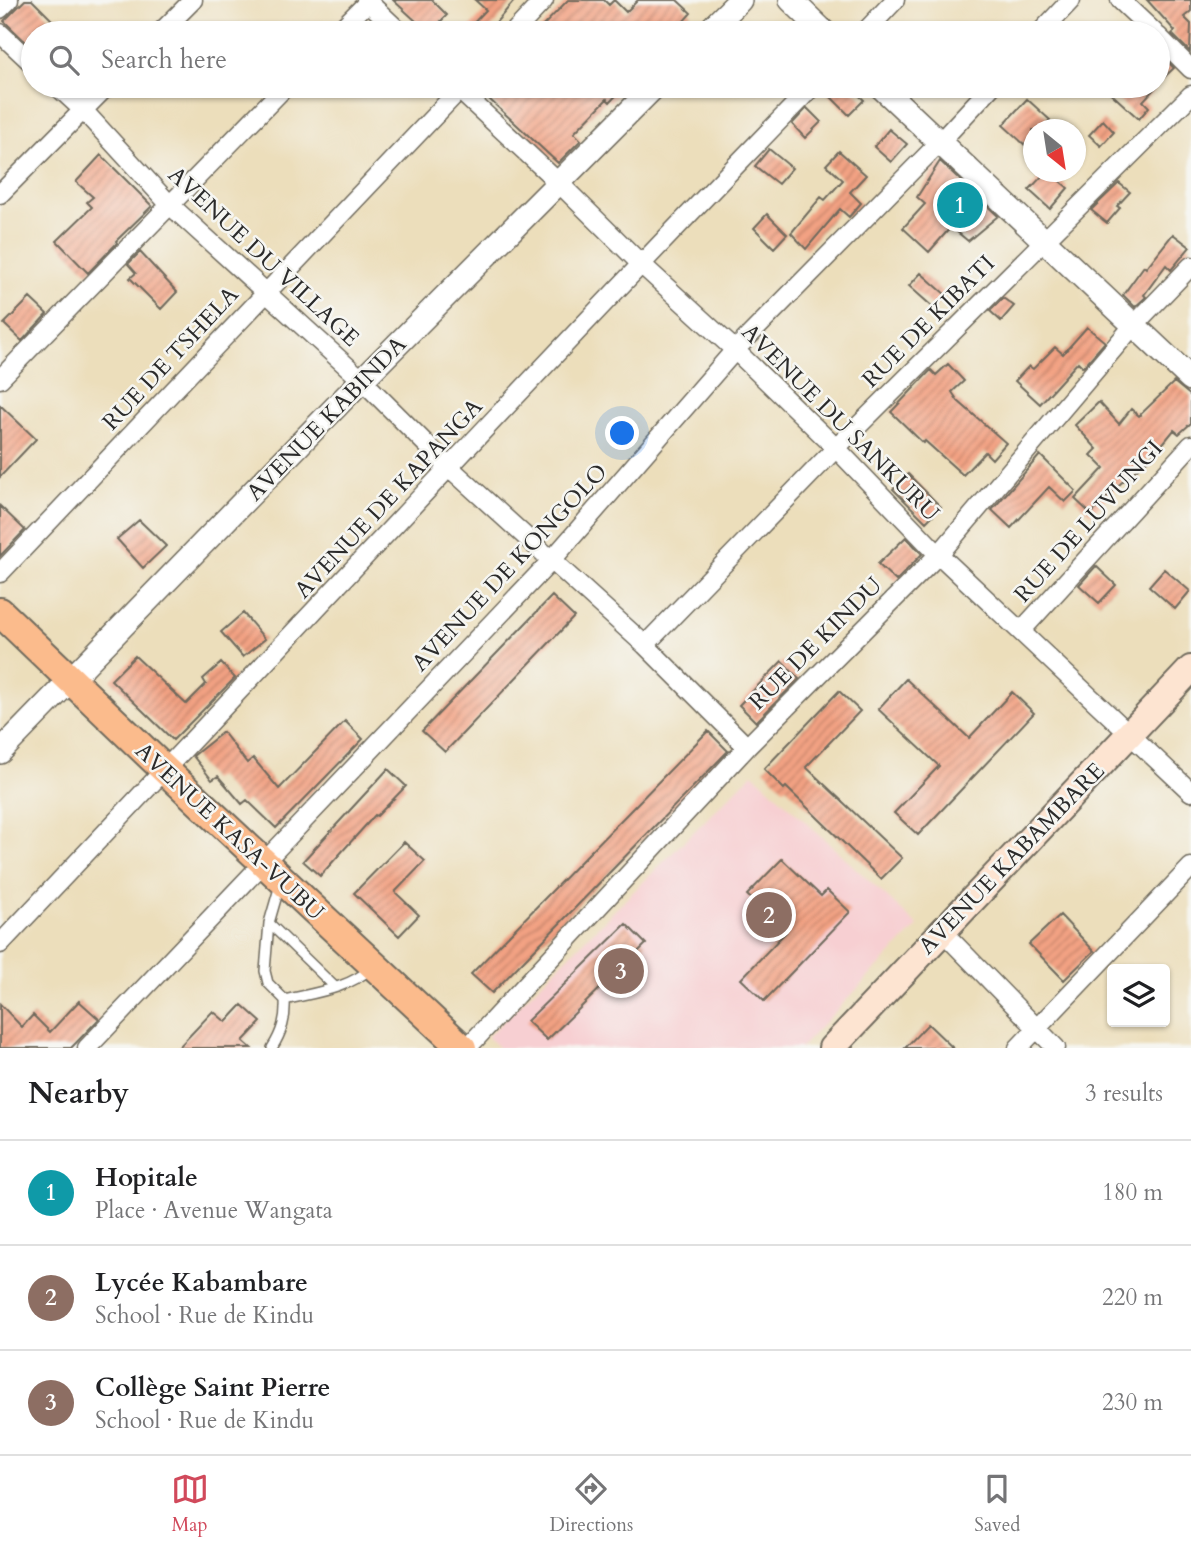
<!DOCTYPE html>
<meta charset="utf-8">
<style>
body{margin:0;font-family:Cardo,serif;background:#f2f2f2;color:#202124}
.controls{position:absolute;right:21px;bottom:21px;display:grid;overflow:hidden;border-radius:7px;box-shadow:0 2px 5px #0004}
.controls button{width:63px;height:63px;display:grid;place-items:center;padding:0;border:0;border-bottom:2px solid #e0e0e0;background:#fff;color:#202124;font:35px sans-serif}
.compass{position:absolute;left:1023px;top:119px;width:63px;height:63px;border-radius:50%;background:#fff;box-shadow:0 2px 5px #0004;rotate:150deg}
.you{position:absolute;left:623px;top:434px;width:24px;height:24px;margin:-18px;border:5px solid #fff;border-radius:50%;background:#1a73e8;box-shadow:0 0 0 10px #1a73e833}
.badge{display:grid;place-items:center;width:46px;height:46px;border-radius:50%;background:#d1495b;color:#fff;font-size:23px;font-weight:700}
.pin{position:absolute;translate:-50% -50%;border:4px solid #fff;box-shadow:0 2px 7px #0006}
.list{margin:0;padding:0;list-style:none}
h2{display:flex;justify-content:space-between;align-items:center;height:91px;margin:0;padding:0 28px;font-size:30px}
h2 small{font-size:23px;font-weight:400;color:#757577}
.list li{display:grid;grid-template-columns:46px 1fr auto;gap:21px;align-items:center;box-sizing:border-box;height:105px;padding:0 28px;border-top:2px solid #e0e0e0}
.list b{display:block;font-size:26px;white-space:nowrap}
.list p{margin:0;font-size:23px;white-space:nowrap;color:#757577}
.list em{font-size:23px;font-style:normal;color:#757577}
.icon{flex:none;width:38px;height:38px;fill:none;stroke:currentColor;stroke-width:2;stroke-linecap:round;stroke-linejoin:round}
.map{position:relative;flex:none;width:1191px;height:1048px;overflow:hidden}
.search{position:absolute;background:#fff;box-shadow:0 2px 5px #0004;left:21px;right:21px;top:21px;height:77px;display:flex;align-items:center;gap:18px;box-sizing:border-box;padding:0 24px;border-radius:38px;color:#757577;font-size:26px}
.sheet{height:406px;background:#fff}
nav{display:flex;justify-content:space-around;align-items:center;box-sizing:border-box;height:98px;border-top:2px solid #e0e0e0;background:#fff;font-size:19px;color:#757577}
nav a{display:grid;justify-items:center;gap:4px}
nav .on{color:#d1495b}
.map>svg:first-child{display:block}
.built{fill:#f7cfd2}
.building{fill:url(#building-hatch)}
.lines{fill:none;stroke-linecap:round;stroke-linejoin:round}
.service-casing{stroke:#6f6a5d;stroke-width:12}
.minor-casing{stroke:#6f6a5d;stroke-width:21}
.tertiary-casing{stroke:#6f6a5d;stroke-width:26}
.secondary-casing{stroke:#6f6a5d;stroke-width:30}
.primary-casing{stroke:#6f6a5d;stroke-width:32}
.service{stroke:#fff;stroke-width:9}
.minor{stroke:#fff;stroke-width:18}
.tertiary{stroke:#fff;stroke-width:23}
.secondary{stroke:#fde4d1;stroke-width:26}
.primary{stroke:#fbbb8c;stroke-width:28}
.labels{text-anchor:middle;stroke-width:5;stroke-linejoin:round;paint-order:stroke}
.street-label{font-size:23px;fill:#2b2b2b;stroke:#f6f6f2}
</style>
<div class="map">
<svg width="1191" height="1048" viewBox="0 0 1191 1048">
<defs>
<pattern id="building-hatch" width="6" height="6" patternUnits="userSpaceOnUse" patternTransform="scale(1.75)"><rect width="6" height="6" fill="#f3a283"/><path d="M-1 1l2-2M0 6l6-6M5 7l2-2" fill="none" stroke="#c5846b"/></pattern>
</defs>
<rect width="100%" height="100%" fill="#f6f6f2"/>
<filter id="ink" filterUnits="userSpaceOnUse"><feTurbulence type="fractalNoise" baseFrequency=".0143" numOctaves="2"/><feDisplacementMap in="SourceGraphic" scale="14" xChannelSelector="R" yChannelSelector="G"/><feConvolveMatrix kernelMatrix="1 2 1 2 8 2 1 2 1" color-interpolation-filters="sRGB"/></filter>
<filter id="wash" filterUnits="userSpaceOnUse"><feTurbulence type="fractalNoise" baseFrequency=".00686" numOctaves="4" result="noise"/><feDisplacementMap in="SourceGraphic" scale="28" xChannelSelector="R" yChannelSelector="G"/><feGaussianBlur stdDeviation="1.57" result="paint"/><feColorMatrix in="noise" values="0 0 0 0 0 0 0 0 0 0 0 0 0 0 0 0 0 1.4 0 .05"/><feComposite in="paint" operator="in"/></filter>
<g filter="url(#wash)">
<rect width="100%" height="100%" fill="#ecdebb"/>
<path class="built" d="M753 773 918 926 800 1048H499L487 1037Z"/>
<g id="blocks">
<path class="building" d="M25 0H32L65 33H33V49L4 21Z
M393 0H432L447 15 441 21 454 33H418L412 27 417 22Z
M475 0H515L487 33H475L469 28 486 10Z
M568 0H604L609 5 614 0 626 12 638 0H677L691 13 673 33H536Z
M1147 0H1191V11L1184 17 1191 24 1190 52 1172 34 1175 31Z
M1158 52 1174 68 1158 83Z
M475 86H625L610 102 607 99 574 133 581 140 558 163Z
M836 86H849L864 100 849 115 828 94Z
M1103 86H1157L1143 101 1149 107 1139 119Z
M1027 99 1050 120 1041 130H1033V137L1026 146 1003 125Z
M807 108 821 122 805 138 792 124Z
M1103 120 1114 132 1101 146 1089 135Z
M889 129 907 144 891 162 874 147Z
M769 149 792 168 778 184 755 166Z
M839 151 866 175 850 192 861 203 849 217 840 209 806 249 791 233 821 197 825 200 843 180 826 165Z
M101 155 152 206 116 241 117 243 88 273 57 241 92 207 87 202 93 197 76 182Z
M940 161 998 216 968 241 951 227 929 252 903 228 925 204 917 197Z
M1046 172H1049L1068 188 1050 209 1029 190Z
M1119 183 1130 192 1117 206 1120 208 1107 223 1091 210Z
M767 214 787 234 774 248 754 228Z
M1173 234 1190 247 1171 270 1166 265 1144 295 1146 297 1135 307 1123 295 1144 266 1146 268Z
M140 252 177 292 161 309 130 278 136 273 128 264Z
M921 273 946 295 934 308 909 286Z
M30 298 47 314 22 341 4 324Z
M1003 298 1014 306 1001 321 990 311Z
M1087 327 1105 342 1083 367 1078 362 1040 404 1015 381 1029 366 1033 369 1055 347 1063 354Z
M948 364 964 381 952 392 958 401 1006 443 992 459 985 452 963 475 925 441 923 443 891 412 931 370 936 375Z
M1174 382 1191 396V423L1179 434 1174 430 1156 452 1120 484 1091 514 1075 499 1104 468 1091 455 1097 449 1075 425 1099 402 1119 424 1131 409 1139 416Z
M0 405 36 439 0 477Z
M1040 455 1076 491 1065 502 1049 487 1011 528 992 510Z
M908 474 941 507 926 522 893 489Z
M0 506 25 530 0 556Z
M139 520 166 546 143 568 117 539Z
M906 537 922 554 896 581 878 564Z
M1096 566 1116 585 1099 603 1079 585Z
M1164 569 1190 591 1175 609 1149 586Z
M552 596 574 617 445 752 422 731Z
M243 613 265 639 243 657 221 632Z
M135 656 186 704 206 684 203 679 221 663 235 678 173 740 111 680Z
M782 661 799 679 756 722 739 705Z
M906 679 969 738 1012 692 1034 713 918 835 894 813 939 766 878 709Z
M839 691 860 711 806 767 902 858 881 879 786 787 784 789 764 769Z
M345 721 363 739 276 828 247 800 242 804 218 776 212 780 193 756 223 732 247 763 253 758 279 789Z
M708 731 728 751 492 993 471 974Z
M388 769 406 786 377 816 375 815 320 876 303 861Z
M404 842 425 861 395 892 419 915 399 936 354 893Z
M782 859 821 896 827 890 850 912 764 1001 741 979 786 932 747 895Z
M1060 915 1094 951 1064 980 1029 944Z
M626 924 646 944 547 1040 527 1021Z
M79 1001 99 1019 71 1048H0V1004L22 1027 33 1015 50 1032Z
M242 1005 261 1022 243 1041 251 1048H178L213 1011 226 1022Z
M928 1024 953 1048H905Z"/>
</g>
</g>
<g filter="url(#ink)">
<use href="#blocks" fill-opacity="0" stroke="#6f6a5d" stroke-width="2"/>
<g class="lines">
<defs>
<path id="service" d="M280 885 269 923 335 987
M269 923 265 971 268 983 285 1000C286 1019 282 1032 272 1048
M285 1000C312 993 349 989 371 968"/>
<path id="minor" d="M366 0 401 33
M1120 0 1155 33
M0 9 9 0
M0 33 33 64
M160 33 193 0
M337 33 370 0
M513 33 544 0
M864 33 895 0
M1040 33 1071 0
M1158 36 1191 69
M57 86 83 110 170 205 362 380 450 468 645 645 747 747
M455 86 559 183 640 263 735 350 836 448 933 549 1191 792
M0 194 107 86
M0 379 286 86
M0 573 463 86
M1021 631 1191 445
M645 645 836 448 1191 95
M941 930 1056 1048
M0 944C271 659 538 368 813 86
M87 1048 551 561 735 350 940 142 992 86
M467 1048 747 747 941 552 1133 326 1191 266
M1018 1048 1191 867"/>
<path id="tertiary" d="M791 0 825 33
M707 33 740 0
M880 86 1191 379
M0 752 362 380 655 86"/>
<path id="secondary" d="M832 1048 1191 669"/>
<path id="primary" d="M0 612 165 770 462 1048"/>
</defs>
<use href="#service" class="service-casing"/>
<use href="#minor" class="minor-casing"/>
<use href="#tertiary" class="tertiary-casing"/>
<use href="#secondary" class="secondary-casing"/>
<use href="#primary" class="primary-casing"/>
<use href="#service" class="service"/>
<use href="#minor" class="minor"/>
<use href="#tertiary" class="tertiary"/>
<use href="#secondary" class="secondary"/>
<use href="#primary" class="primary"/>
</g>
</g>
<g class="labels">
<g class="street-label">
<text transform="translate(264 256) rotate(43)" y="8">AVENUE DU VILLAGE</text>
<text transform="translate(928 321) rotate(-45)" y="8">RUE DE KIBATI</text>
<text transform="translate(170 358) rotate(-47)" y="8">RUE DE TSHELA</text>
<text transform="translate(326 418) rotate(-46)" y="8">AVENUE KABINDA</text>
<text transform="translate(841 422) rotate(45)" y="8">AVENUE DU SANKURU</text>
<text transform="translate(388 498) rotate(-47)" y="8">AVENUE DE KAPANGA</text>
<text transform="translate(1088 521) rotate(-48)" y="8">RUE DE LUVUNGI</text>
<text transform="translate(509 567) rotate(-47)" y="8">AVENUE DE KONGOLO</text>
<text transform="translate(815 643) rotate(-45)" y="8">RUE DE KINDU</text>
<text transform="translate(230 831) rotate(43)" y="8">AVENUE KASA-VUBU</text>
<text transform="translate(1011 858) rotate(-46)" y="8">AVENUE KABAMBARE</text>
</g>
</g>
</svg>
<div class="controls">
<button><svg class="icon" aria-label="layers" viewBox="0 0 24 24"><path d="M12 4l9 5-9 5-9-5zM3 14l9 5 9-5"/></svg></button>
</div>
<svg class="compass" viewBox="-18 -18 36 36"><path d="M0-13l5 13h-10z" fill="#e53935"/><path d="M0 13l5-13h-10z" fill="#757577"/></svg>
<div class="you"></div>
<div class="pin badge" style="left:960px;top:205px;background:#0f9aa8">1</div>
<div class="pin badge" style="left:769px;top:915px;background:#8d6e63">2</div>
<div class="pin badge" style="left:621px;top:971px;background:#8d6e63">3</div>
<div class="search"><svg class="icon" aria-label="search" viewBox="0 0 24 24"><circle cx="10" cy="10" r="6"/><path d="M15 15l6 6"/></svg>Search here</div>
</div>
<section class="sheet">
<h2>Nearby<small>3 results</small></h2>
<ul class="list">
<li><span class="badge" style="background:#0f9aa8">1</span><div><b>Hopitale</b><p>Place · Avenue Wangata</p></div><em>180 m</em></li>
<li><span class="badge" style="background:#8d6e63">2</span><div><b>Lycée Kabambare</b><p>School · Rue de Kindu</p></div><em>220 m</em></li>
<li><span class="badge" style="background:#8d6e63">3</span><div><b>Collège Saint Pierre</b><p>School · Rue de Kindu</p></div><em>230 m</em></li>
</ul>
</section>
<nav>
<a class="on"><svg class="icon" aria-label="map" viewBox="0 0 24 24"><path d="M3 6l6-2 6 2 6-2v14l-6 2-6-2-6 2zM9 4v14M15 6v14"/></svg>Map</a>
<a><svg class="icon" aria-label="directions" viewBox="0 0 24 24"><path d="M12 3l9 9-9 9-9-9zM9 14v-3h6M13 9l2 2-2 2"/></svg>Directions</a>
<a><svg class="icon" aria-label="saved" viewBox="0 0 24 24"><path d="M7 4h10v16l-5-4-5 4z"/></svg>Saved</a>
</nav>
